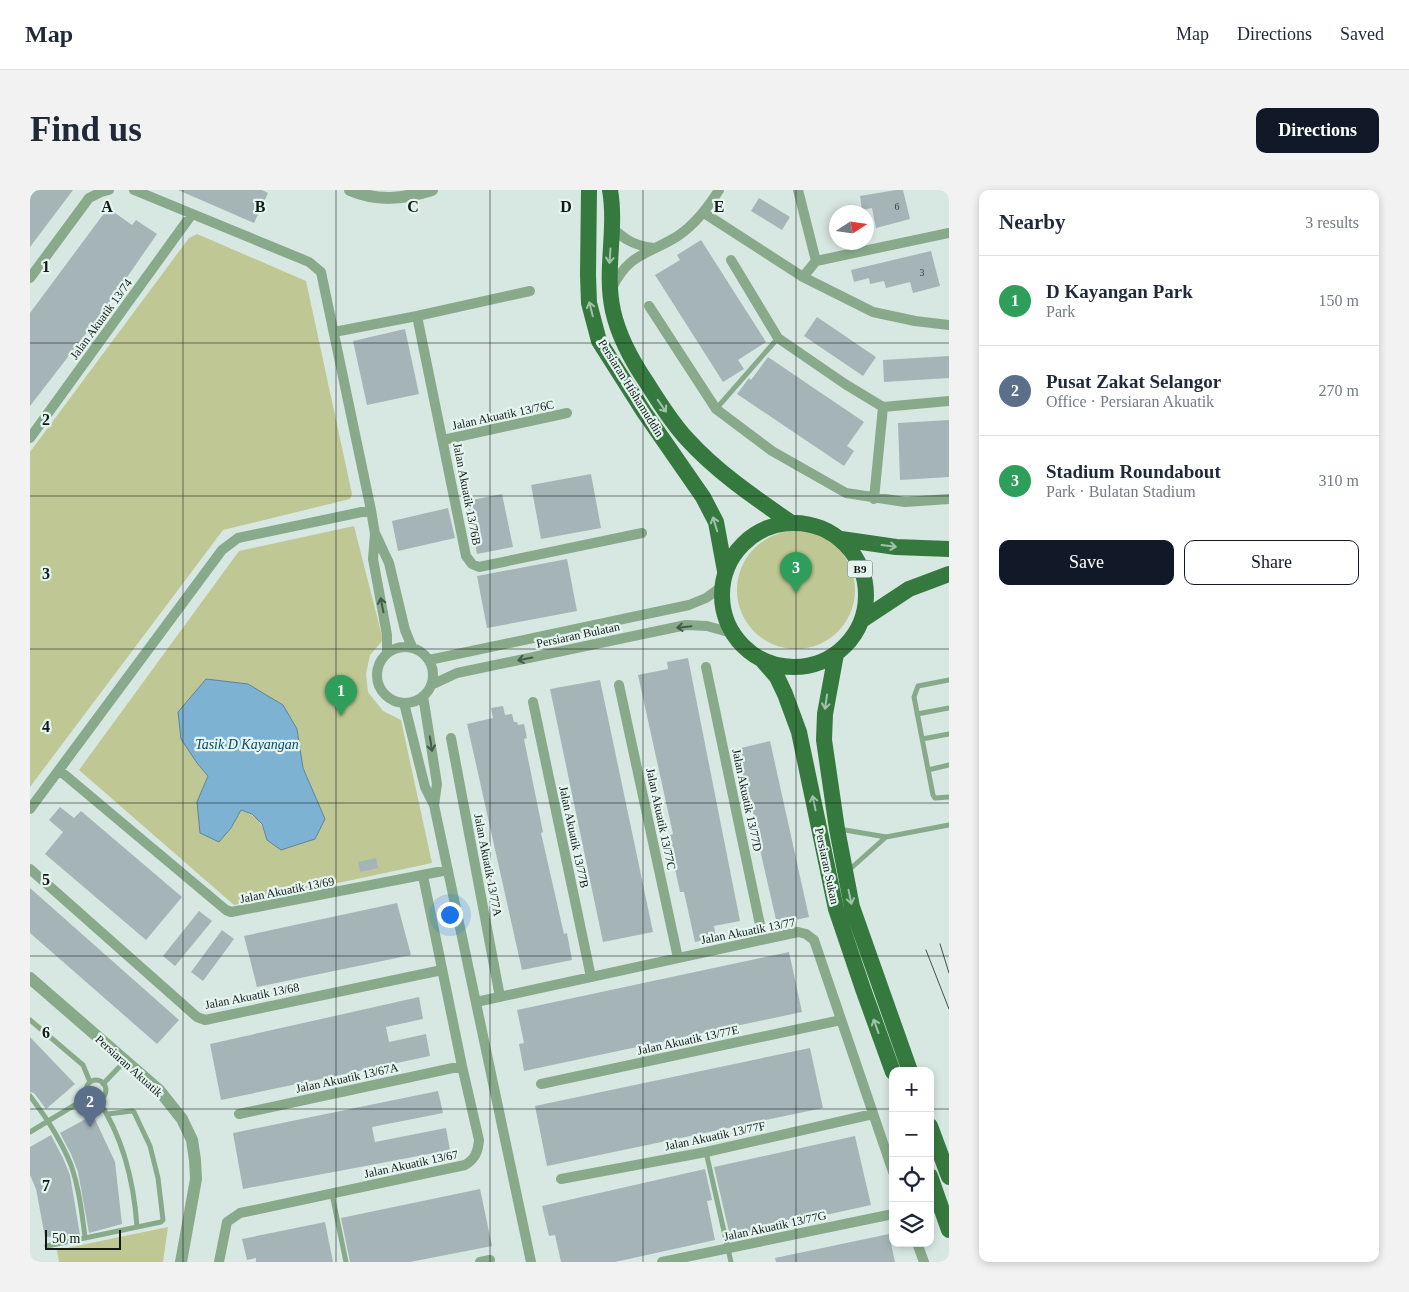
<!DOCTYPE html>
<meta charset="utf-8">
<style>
body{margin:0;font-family:Georgia,serif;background:#f2f2f3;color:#1f2937}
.controls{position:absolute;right:15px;bottom:15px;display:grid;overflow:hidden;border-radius:10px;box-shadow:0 2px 8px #0003}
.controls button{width:45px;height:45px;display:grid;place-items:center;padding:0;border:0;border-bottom:1px solid #e0e1e3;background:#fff;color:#1f2937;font:25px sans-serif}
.compass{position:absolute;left:799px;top:15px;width:45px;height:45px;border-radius:50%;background:#fff;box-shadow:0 2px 8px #0003;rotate:78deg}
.scale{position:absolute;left:15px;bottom:12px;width:76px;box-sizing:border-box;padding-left:5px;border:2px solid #121816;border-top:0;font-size:14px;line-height:18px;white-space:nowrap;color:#121816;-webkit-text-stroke:4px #e4f4ef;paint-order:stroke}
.you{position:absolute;left:419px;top:724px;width:18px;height:18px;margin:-12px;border:4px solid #fff;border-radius:50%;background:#1a73e8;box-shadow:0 0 0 8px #1a73e833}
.badge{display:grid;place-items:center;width:32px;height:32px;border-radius:50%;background:#111827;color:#fff;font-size:16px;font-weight:700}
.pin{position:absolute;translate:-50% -41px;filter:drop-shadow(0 1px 2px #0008)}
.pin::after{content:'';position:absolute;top:26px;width:18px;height:15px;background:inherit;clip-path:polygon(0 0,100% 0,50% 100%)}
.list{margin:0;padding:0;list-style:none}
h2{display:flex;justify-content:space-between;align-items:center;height:65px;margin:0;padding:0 20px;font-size:21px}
h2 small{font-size:16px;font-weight:400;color:#747a83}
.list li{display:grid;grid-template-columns:32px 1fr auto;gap:15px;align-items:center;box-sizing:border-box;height:90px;padding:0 20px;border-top:1px solid #e0e1e3}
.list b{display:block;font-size:19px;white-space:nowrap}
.list p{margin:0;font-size:16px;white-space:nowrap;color:#747a83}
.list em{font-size:16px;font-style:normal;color:#747a83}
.actions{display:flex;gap:10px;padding:15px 20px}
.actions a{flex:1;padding:11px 0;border:1px solid #111827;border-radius:10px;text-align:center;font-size:18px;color:#111827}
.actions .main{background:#111827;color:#fff}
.icon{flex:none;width:28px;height:28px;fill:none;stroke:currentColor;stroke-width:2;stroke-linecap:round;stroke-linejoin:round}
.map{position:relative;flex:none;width:919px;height:1072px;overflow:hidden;border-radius:10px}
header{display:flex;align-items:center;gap:30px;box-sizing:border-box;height:70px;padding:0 25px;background:#fff;border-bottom:1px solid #e0e1e3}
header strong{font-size:24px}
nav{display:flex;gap:28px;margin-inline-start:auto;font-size:18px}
.intro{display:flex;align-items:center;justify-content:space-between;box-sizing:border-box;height:120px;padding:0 30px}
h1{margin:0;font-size:35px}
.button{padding:12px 22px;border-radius:10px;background:#111827;color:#fff;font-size:18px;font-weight:700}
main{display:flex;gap:30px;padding:0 30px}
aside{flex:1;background:#fff;border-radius:10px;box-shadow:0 2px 8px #0003}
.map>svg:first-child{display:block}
.green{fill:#bfc894;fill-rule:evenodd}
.water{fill:#7eb2d2;stroke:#5e849a}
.building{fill:#a5b5b7}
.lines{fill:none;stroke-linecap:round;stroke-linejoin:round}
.service{stroke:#88aa8a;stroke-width:5}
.minor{stroke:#88aa8a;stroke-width:10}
.tertiary{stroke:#88aa8a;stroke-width:12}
.primary{stroke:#36793f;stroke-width:16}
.tram{stroke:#47504d;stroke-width:1}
.oneway{stroke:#9ec3a9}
.oneway2{stroke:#475a4a}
.grid{fill:none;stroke:#121816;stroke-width:1;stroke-opacity:0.55}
.labels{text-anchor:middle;stroke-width:4.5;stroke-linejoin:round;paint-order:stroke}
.number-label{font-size:10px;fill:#373f3e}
.shield{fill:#e4f4ef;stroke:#515a57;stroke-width:1}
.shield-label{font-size:11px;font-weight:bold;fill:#121816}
.street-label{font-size:12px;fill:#121816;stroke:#e4f4ef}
.water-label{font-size:14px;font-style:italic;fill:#074c6b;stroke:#e4f4ef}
.grid-label{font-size:16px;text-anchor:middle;font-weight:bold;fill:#121816;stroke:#e4f4ef;stroke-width:4.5;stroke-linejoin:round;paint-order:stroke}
</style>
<header>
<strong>Map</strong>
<nav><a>Map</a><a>Directions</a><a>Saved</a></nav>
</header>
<div class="intro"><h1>Find us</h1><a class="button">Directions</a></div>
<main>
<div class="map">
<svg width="919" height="1072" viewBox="0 0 919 1072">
<rect width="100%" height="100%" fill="#d7e7e2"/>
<path class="green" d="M167 44 276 91 322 304 320 309 193 340 0 597V262L159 48Z
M324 336 353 450 340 465 336 484 338 502 353 521 371 530 402 673 204 715 49 580 209 361ZM267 539 273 578 295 629 237 650C231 633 229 626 210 620L201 638 167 612 178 586Z
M707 400a59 59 0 1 1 118 0a59 59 0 1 1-118 0Z
M138 1037 133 1072H29L27 1060Z"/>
<path class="water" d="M176 489 218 494 253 515 267 539 273 578 295 629 285 649 251 660 237 650 232 634 222 624 211 620 201 638 189 652 170 643 167 612 178 586 167 573 151 549 148 522Z"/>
<path class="building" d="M5 0H43L0 57V7Z
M148 0H232L238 3 224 33Z
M866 0H873L880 29 846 38 842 18 832 20 830 6Z
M729 8 760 27 752 40 721 21Z
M78 18 102 35 106 30 127 44 75 119 0 216V123Z
M671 50 736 152 708 170 714 179 693 192 625 85 650 70 647 65Z
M901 61 910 96 883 103 880 92 856 98 854 91 840 94 839 88 824 92 821 80Z
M787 127 846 167 833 186 774 146Z
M375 139 389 204 337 215 323 151Z
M919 166V188L854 192 853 170Z
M738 167 834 232 817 256 824 261 814 276 707 204 719 188 721 190Z
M919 230V287L870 290 868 233Z
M561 284 571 338 511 349 501 295Z
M472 304 483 357 447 364 437 311Z
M418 318 425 348 368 361 362 331Z
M537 369 547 421 457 438 447 386Z
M658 468 710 731 684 736 686 748 665 752 654 702H650L645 679 647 678 640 645 643 644 608 485 638 479 637 472Z
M570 490 623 742 573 752 520 499Z
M473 516 475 525 482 524 484 532H487L488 535 494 534 497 548 494 549 513 642 511 643 534 744 537 743 542 770 492 780 437 534 463 528 461 518Z
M740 551 779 727 747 734 707 559Z
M30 617 44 628 51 621 152 707 116 750 15 664 33 642 19 630Z
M346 668 348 678 330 682 328 672Z
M0 698 149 830 127 854 0 743Z
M367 713 381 765 227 797 214 746Z
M169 721 182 731 145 776 133 766Z
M192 740 204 749 173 791 161 782Z
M759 762 772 822 494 881 489 854 494 853 487 820Z
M389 807 393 829 356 837 359 852 396 844 400 866 191 910 180 854Z
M0 847 45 894 16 919 4 903 0 902Z
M780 858 793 918 517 976 505 916Z
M408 901 413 923 342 937 345 952 416 938 420 960 213 999 203 943Z
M63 925 85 972 92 1034 59 1043 48 982 41 964 30 943Z
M21 945 33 968 40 985 50 1045 15 1047 6 999 0 985V957Z
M825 946 841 1015 700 1046 684 977Z
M675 979 682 1010 677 1011 685 1050 585 1072H531L525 1045 519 1046 512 1016Z
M450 999 462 1056 380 1072H320L311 1028Z
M295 1032 303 1072H226V1068L217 1070 212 1049Z
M859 1044 865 1072H746L745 1068Z"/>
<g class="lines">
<path class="service" d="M686 219 748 148
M919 490 888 496 884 507 903 605 905 608 919 607
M887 524 919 518
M892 549 919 544
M898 580 919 575
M809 639 856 647 919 635
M819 680 856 647
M0 830 53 875 60 892
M56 900a10 10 0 1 1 20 0a10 10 0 1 1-20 0Z
M73 894 95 871
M0 906C16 927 31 950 41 975 49 998 52 1023 55 1047
M68 910C93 947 104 993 107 1037
M0 942 58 907
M676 962 701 1072
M302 1004 316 1072
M17 1056 131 1032 133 1030 128 988 120 956 104 922 102 921 78 924"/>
<path class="minor" d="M104 0 279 72 291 82 341 320 345 344 343 369 357 445V463
M768 0 786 71
M674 23 773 87 843 122 885 131 919 135
M582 37C594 50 606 56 624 58
M701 70 748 148 815 194 853 217 919 211
M786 71 919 43
M773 87 786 71
M0 88 59 8 71 2 79 0
M582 98C598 66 612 66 641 50 662 39 677 19 689 0
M619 116 686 219 742 261 816 303 875 312 919 309
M387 126 436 366 442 374 449 377 612 343
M304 142 387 126 500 101
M0 248 162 24
M413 250 537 223
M844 309 853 217
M346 345 359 373 375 440 382 457
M347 485a28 28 0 1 1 56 0a28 28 0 1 1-56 0Z
M399 470 659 415 676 408 690 398
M676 477 733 749
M401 495 427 483 656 435 677 436 702 443
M589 495 648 768
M393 506 407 594 404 615
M503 512 561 787
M374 513 395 597 404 615 501 1072
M421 548 470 807
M29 580 196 720 201 722 418 680
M0 619 192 360 208 348 341 320
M0 679 167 827 175 830 412 780
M446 812 768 742 776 744 784 750 863 982
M511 894 811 830
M209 924 432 876
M531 989 676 962 843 924
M887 1053 894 1072
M189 1072 197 1032 210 1023 435 975C445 969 448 962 449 950L432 876 393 686
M450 1072 460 1070
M632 1072 863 1024"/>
<path class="tertiary" d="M320 0C348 12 373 9 402 0
M0 788 129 900 152 929 162 950 165 970 166 989 151 1072"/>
<path class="primary" d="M559 0 558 85 559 113 569 151 614 222 673 307 686 332 695 381
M580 0C587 40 574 81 583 121 589 148 602 171 617 193 629 212 641 232 657 249 687 282 724 307 760 332
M692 405a72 72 0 1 1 144 0a72 72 0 1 1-144 0Z
M811 349 866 357 919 359
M832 430 879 399 919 384
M806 464 795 524 794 550 807 639 822 717 880 881
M733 471 747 487 755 504 769 542 806 719 833 799 863 882
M900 936 919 987
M900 986 919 1040"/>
<path class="tram" d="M910 754 919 783
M896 760 919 819"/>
</g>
<defs><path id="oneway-shaft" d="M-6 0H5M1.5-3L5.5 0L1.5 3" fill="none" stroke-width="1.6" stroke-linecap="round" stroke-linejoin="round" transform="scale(1.25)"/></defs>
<g class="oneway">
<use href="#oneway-shaft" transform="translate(580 66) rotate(94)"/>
<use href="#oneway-shaft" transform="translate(561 119) rotate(-104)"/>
<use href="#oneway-shaft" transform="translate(632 216) rotate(55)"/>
<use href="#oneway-shaft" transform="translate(685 334) rotate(-107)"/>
<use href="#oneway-shaft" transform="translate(859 356) rotate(7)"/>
<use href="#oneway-shaft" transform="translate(796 512) rotate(98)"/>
<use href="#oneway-shaft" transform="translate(784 613) rotate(-102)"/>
<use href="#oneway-shaft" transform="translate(820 707) rotate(78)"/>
<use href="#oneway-shaft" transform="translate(846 836) rotate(-110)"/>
</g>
<g class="oneway2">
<use href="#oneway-shaft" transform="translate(352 415) rotate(-101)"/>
<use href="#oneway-shaft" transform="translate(654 437) rotate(174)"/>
<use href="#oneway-shaft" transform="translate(495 469) rotate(168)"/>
<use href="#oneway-shaft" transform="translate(401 554) rotate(81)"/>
</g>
<path class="grid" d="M153 0V1072M306 0V1072M460 0V1072M613 0V1072M766 0V1072M0 153H919M0 306H919M0 459H919M0 613H919M0 766H919M0 919H863M900 919H919"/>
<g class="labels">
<g class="number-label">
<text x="867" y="20">6</text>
<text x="892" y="86">3</text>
</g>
<rect class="shield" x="817.5" y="370.5" width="25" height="17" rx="4"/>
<g class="shield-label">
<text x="830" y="383">B9</text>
</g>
<g class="street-label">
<text transform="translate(71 129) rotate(-54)" y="4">Jalan Akuatik 13/74</text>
<text transform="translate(601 198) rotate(58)" y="4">Persiaran Hishamuddin</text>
<text transform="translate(473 225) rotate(-12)" y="4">Jalan Akuatik 13/76C</text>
<text transform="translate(437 304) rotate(79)" y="4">Jalan Akuatik 13/76B</text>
<text transform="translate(548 445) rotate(-12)" y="4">Persiaran Bulatan</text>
<text transform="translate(717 610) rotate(78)" y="4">Jalan Akuatik 13/77D</text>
<text transform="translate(631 629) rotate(78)" y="4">Jalan Akuatik 13/77C</text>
<text transform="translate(544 647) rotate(78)" y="4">Jalan Akuatik 13/77B</text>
<text transform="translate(458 675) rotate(79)" y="4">Jalan Akuatik 13/77A</text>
<text transform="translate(797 676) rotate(78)" y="4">Persiaran Sukan</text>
<text transform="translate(257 700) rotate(-11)" y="4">Jalan Akuatik 13/69</text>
<text transform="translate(718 741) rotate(-11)" y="4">Jalan Akuatik 13/77</text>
<text transform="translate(222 806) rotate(-11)" y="4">Jalan Akuatik 13/68</text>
<text transform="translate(658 850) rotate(-12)" y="4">Jalan Akuatik 13/77E</text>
<text transform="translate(99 876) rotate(42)" y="4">Persiaran Akuatik</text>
<text transform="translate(317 888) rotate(-12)" y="4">Jalan Akuatik 13/67A</text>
<text transform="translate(685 946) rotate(-12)" y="4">Jalan Akuatik 13/77F</text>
<text transform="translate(381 974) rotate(-12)" y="4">Jalan Akuatik 13/67</text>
<text transform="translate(745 1036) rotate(-12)" y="4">Jalan Akuatik 13/77G</text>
</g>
<g class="water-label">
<text x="217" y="559">Tasik D Kayangan</text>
</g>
</g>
<g class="grid-label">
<text x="77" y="22">A</text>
<text x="230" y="22">B</text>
<text x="383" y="22">C</text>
<text x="536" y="22">D</text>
<text x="689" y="22">E</text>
<text x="16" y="82">1</text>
<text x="16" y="235">2</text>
<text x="16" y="389">3</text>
<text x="16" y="542">4</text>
<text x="16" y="695">5</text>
<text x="16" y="848">6</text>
<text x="16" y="1001">7</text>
</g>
</svg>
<div class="controls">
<button>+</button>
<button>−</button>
<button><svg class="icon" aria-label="locate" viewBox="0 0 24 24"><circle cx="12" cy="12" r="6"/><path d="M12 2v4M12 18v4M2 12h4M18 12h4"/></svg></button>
<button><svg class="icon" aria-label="layers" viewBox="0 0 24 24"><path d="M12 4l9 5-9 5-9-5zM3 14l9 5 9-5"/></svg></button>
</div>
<svg class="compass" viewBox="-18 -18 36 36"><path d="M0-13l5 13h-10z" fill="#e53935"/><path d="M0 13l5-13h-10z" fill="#747a83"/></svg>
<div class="scale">50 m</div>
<div class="you"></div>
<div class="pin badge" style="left:311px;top:526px;background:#2e9e5b">1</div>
<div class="pin badge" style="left:60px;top:937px;background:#5c6f8a">2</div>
<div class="pin badge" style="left:766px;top:403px;background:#2e9e5b">3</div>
</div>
<aside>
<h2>Nearby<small>3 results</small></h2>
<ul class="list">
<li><span class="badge" style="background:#2e9e5b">1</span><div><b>D Kayangan Park</b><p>Park</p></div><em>150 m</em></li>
<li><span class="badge" style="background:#5c6f8a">2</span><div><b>Pusat Zakat Selangor</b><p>Office · Persiaran Akuatik</p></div><em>270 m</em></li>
<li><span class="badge" style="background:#2e9e5b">3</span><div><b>Stadium Roundabout</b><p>Park · Bulatan Stadium</p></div><em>310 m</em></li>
</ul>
<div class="actions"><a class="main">Save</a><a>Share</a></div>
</aside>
</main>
